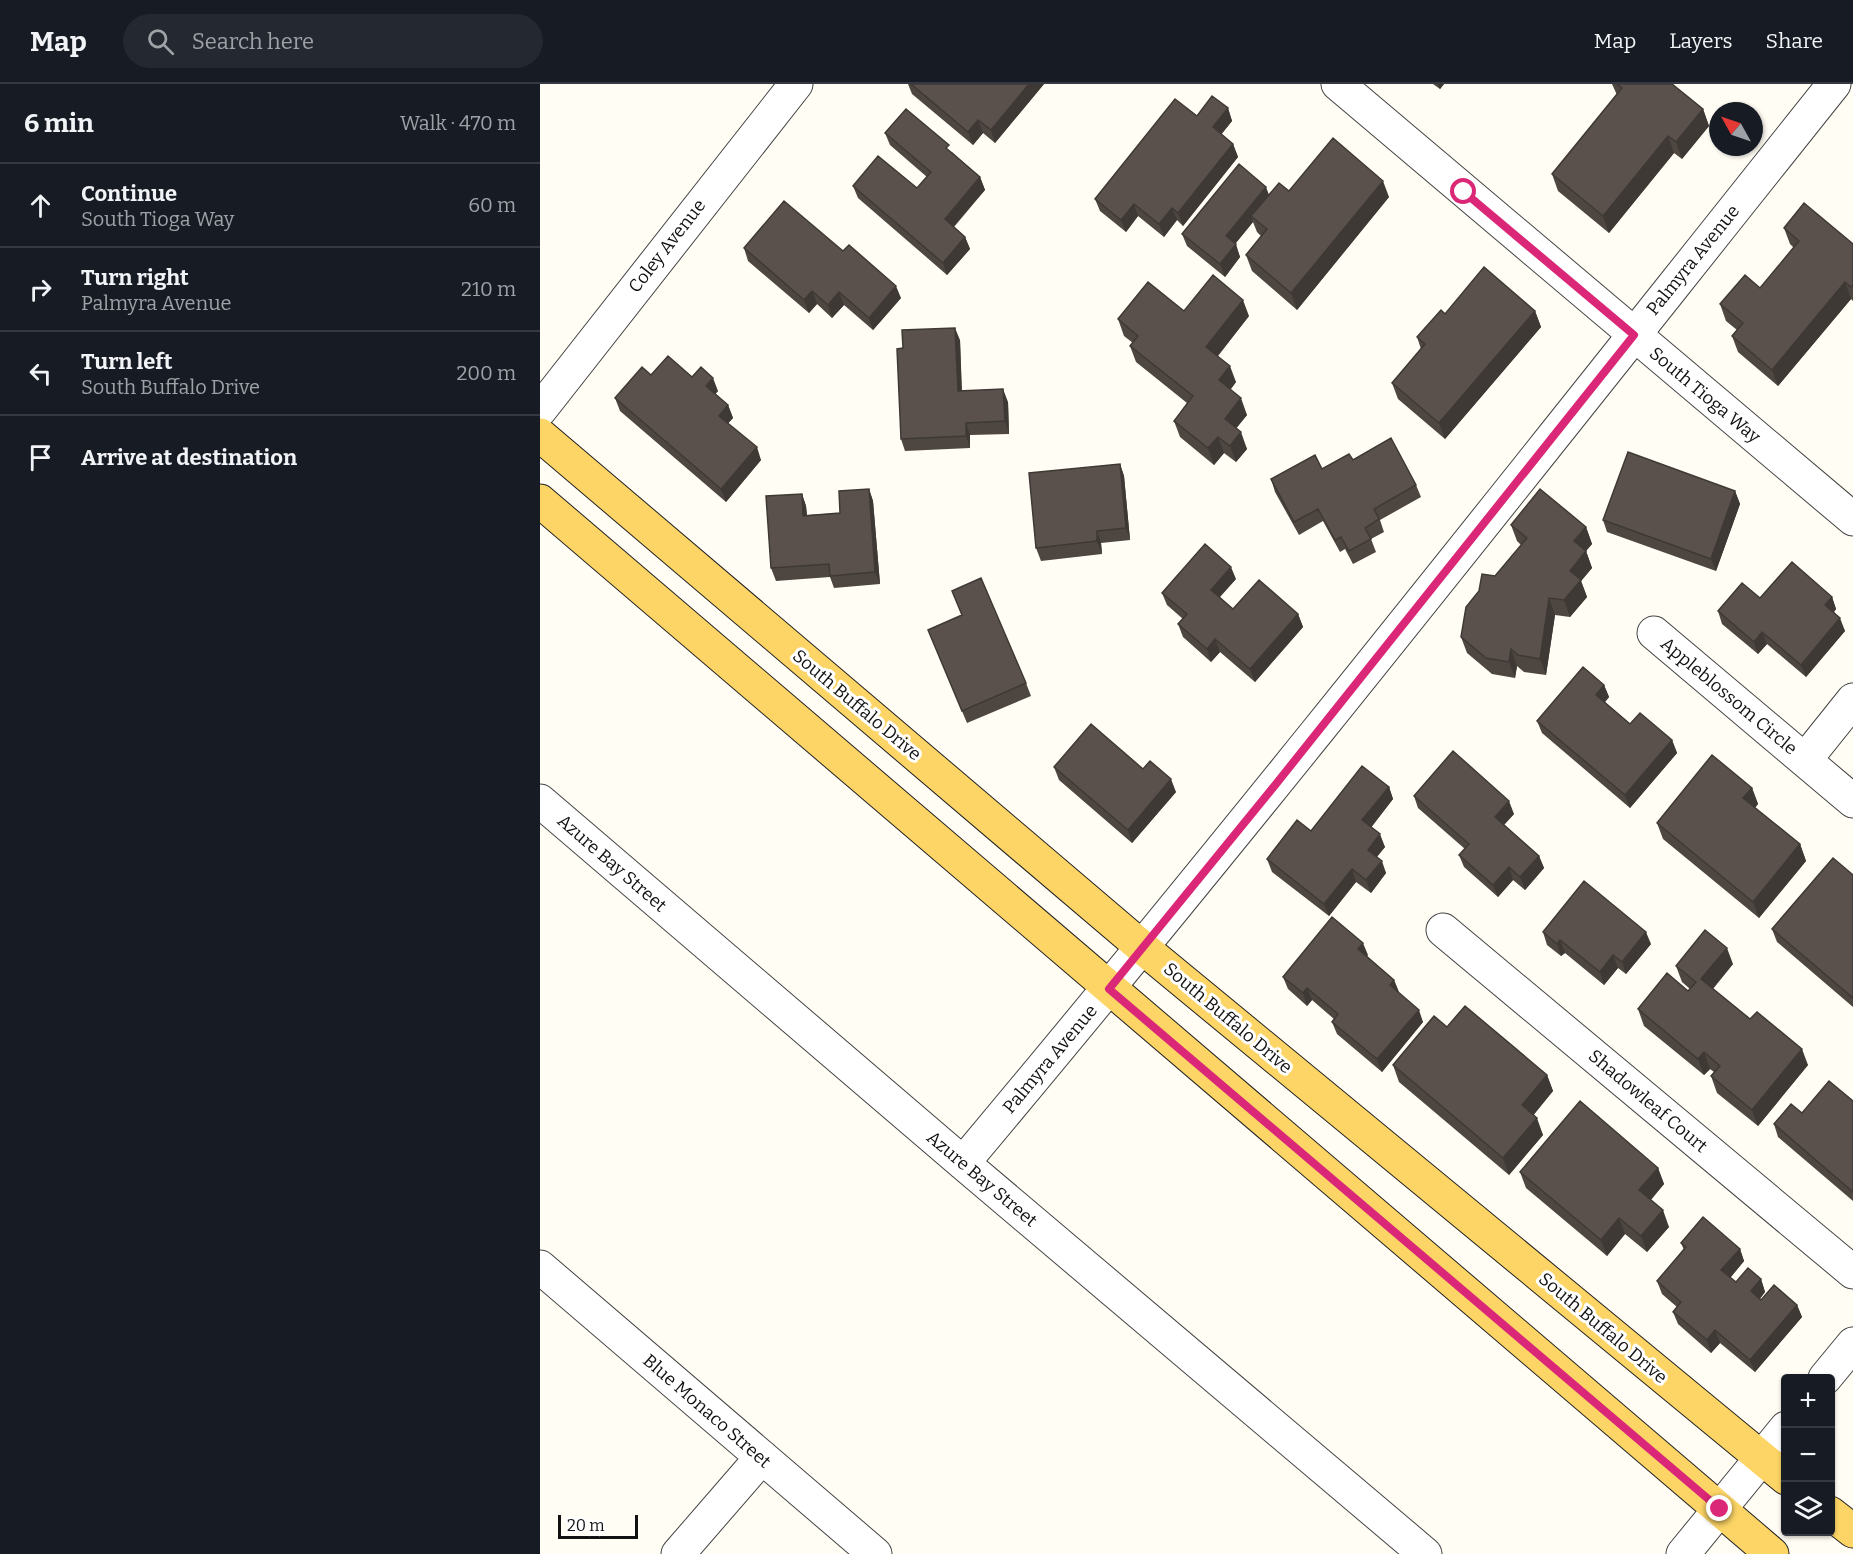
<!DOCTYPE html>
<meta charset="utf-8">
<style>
body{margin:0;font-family:Bitter,serif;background:#242831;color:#f1f3f6}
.controls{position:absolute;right:18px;bottom:18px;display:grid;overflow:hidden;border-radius:6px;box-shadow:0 2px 4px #0004}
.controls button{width:54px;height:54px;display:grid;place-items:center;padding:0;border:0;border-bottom:2px solid #363941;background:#171b24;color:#f1f3f6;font:30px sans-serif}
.compass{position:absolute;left:1169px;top:18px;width:54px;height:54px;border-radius:50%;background:#171b24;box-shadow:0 2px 4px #0004;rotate:310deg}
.scale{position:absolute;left:18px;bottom:15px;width:80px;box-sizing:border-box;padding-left:6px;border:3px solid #111;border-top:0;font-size:16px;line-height:21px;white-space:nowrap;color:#111;-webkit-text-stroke:4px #fff;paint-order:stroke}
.stop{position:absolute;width:18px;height:18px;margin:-14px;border:4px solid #db2777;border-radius:50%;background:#fff}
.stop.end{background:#db2777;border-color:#fff;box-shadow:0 2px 6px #0008}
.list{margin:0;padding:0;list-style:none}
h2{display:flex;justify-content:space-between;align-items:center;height:78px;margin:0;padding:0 24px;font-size:26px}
h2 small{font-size:20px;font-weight:400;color:#9ea1a6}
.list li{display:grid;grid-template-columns:39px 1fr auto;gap:18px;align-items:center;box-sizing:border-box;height:84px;padding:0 24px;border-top:2px solid #363941}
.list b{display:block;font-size:22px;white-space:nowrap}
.list p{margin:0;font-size:20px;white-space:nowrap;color:#9ea1a6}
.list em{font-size:20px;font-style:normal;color:#9ea1a6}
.icon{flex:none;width:33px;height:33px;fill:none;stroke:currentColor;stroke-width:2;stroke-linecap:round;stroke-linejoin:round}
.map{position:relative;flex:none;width:1313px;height:1470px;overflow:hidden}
header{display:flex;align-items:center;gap:36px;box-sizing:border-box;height:84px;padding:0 30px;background:#171b24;border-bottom:2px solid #363941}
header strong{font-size:28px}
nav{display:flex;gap:33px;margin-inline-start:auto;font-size:21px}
.search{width:420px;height:54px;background:#242831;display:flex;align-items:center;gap:15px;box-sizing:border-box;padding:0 21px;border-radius:33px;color:#9ea1a6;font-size:22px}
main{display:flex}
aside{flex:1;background:#171b24}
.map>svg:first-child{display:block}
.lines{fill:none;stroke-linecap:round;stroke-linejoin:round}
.minor-casing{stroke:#444;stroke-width:35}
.major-casing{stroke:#222;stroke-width:35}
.minor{stroke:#fff;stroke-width:33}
.major{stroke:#fdd566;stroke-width:33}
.wall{fill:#4d4641}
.shaded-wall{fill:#3f3935}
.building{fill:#5a514c;stroke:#3f3935;stroke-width:1.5}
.route{stroke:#db2777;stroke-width:8}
.labels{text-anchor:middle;stroke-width:6;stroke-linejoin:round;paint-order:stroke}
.street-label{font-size:18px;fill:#111;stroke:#fff}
</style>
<header>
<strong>Map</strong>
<div class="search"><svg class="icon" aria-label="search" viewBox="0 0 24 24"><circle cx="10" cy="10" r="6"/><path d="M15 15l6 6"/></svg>Search here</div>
<nav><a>Map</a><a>Layers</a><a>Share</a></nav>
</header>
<main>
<aside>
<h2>6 min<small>Walk · 470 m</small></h2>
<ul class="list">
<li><svg class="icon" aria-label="ahead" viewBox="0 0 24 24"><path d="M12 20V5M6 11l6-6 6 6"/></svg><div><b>Continue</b><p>South Tioga Way</p></div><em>60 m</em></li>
<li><svg class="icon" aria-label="right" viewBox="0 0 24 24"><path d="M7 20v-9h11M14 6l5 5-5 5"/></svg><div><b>Turn right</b><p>Palmyra Avenue</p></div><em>210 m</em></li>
<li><svg class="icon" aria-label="left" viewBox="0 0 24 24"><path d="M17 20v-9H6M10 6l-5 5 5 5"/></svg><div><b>Turn left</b><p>South Buffalo Drive</p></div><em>200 m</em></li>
<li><svg class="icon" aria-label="arrive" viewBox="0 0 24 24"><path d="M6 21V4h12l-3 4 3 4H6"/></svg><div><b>Arrive at destination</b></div></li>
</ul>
</aside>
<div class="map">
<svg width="1313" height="1470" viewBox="0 0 1313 1470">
<rect width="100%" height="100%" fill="#fffdf4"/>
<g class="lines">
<defs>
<path id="minor" d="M798 0 1313 435
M0 326 256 0
M1114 549 1313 717
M1265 676 1313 616
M0 717 423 1079 885 1470
M903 846 1313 1188
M423 1079C720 725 1006 361 1294 0
M0 1183 335 1470
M1285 1294 1313 1260
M138 1470 222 1373
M1143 1470 1246 1344"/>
<path id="major" d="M0 351 603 864 1246 1394
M0 417 1232 1470
M1290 1429 1313 1447"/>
</defs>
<use href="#minor" class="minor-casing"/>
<use href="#major" class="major-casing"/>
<use href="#minor" class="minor"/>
<use href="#major" class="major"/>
</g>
<path class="wall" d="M368 0H504L455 59 443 49 433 61 372 10Z
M893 0H904L900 5Z
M1072 0H1132L1163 25 1169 42 1142 75 1134 69 1069 149 1018 107 1012 90 1077 11Z
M688 24 692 37 681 50 693 60 698 73 643 142 637 136 624 153 598 132 586 148 560 127 555 115 657 32Z
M345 49 412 68 440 93 445 106 414 143 425 153 430 165 407 191 318 114 313 102 377 104 387 93 350 61Z
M749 107 849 113 757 226 712 187 706 171 721 152 717 148 713 138 695 160 700 173 685 193 647 162 642 150 729 110Z
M1244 144 1313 160V217L1311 215 1238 302 1198 268 1192 252 1197 246 1186 237 1180 220 1220 204 1254 164 1250 160Z
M204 164 303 167 361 214 333 246 304 221 292 234 277 220 269 229 208 177Z
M644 227 709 232 678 272 696 298 690 306 707 331 696 344 707 365 696 378 684 369 674 381 640 353 634 337 647 319 596 278 590 262 593 259 584 252 578 235Z
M995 227 1001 243 905 355 858 315 852 299 881 265 877 253 905 230Z
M420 256 422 307 468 318 469 350 430 351V364L365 367 361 355 363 264Z
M111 291 152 293 178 307 175 310 188 321 193 334 188 339 221 376 186 418 80 327 75 314Z
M813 376 876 401 881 413 840 436 844 448 831 455 836 468 813 480 805 465 800 468 783 437 759 451 735 408 731 395 782 385Z
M580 380 584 392 590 456 561 459 562 470 501 477 496 464Z
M329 405 333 417 340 500 294 504 290 493 236 497 231 484 262 410 266 422 267 431 300 429Z
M1195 407 1200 420 1176 487 1067 448 1063 436Z
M971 441 1046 443 1052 460 1046 467 1052 484 1041 497 1047 513 1030 533 1015 531 1006 591 984 588 977 582 975 594 952 590 927 569 921 553 955 492 981 461 977 457Z
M696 495 680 513 693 525 758 530 763 543 715 598 680 568 671 578 643 553 638 540 643 535 627 521 622 509Z
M412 507 486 599 491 612 427 639 388 546 422 531Z
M1292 513 1296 525 1294 528 1305 547 1266 593 1227 560 1218 570 1182 540 1178 527 1220 514Z
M1064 601 1069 613 1065 618 1090 640 1132 656 1137 669 1090 724 1002 649 997 637Z
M514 683 603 685 636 708 592 759 519 696Z
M849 703 853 715 831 743 845 763 837 773 846 789 831 809 816 798 789 832 732 788 727 775 771 747Z
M1212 704 1218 720 1215 724 1260 760 1266 777 1219 834 1123 755 1117 739Z
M874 712 974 730 964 741 999 772 1004 784 985 806 973 796 958 813 924 783 919 771 925 765 878 724Z
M1313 791V923L1237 858 1232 845Z
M1003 848 1111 860 1086 890 1078 884 1064 901 1025 869 1021 872 1007 861Z
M828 871 827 872 854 896 859 909 883 938 842 988 797 950 792 938 794 935 772 916 767 922 748 905 743 893Z
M1193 880 1173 905 1268 981 1218 1042 1177 1009 1171 992 1174 988 1170 985 1164 991 1104 942 1098 925 1148 907 1150 905 1142 898 1136 882Z
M907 943 1007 991 1013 1007 993 1031 1003 1051 969 1091 859 998 853 981Z
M1313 1017V1117L1238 1053 1234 1040Z
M1118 1084 1124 1100 1111 1116 1129 1143 1107 1168 1085 1150 1067 1172 986 1104 980 1088Z
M1141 1159 1200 1165 1204 1177 1190 1194 1196 1198 1221 1195 1225 1208 1220 1215 1221 1216 1257 1221 1262 1233 1215 1288 1180 1259 1171 1269 1138 1240 1133 1228 1137 1223 1122 1210 1117 1197 1144 1166Z"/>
<path class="shaded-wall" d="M489 0H504L455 59 451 46Z
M898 0H904L900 5Z
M688 24 692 37 677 56 673 43Z
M1163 25 1169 42 1142 75 1136 58Z
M438 36 443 49 433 61 428 48Z
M1128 52 1134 69 1069 149 1063 132Z
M693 60 698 73 643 142 638 129Z
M440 93 445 106 409 147 405 135Z
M843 97 849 113 757 226 751 209Z
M726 103 731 116 711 132 713 138 691 165 686 152Z
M594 120 598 132 586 148 581 136Z
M632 124 637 136 624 153 619 140Z
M425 153 430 165 407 191 403 179Z
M696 160 700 173 685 193 680 180Z
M1305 198 1311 215 1238 302 1232 286Z
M356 202 361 214 333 246 329 234Z
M272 207 277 220 269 229 264 216Z
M299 208 304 221 292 234 288 221Z
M703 216 709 232 672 279 666 263Z
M995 227 1001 243 905 355 899 339Z
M415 244 420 256 422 320 418 307Z
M690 282 696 298 685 313 679 296Z
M173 294 178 307 171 315 166 302Z
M463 305 468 318 469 350 465 337Z
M701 314 707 331 691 351 685 335Z
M188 321 193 334 184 344 179 332Z
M426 339 430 351V364L426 352Z
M701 348 707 365 696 378 690 362Z
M678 353 684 369 674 381 668 364Z
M217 363 221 376 186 418 181 405Z
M580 380 584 392 590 456 586 444Z
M329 405 333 417 340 500 335 488Z
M1195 407 1200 420 1176 487 1171 475Z
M262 410 266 422 268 444 263 432Z
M1046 443 1052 460 1040 474 1034 457Z
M557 447 561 459 562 470 557 457Z
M1046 467 1052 484 1041 497 1047 513 1030 533 1024 516 1030 487Z
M691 483 696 495 675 518 671 506Z
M1292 513 1296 525 1290 533 1285 521Z
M1009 514 1015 531 1006 591 1000 575Z
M758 530 763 543 715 598 710 585Z
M1300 534 1305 547 1266 593 1261 581Z
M1222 548 1227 560 1218 570 1214 558Z
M675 555 680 568 671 578 667 565Z
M971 565 977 582 975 594 969 578Z
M1064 601 1069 613 1060 624 1056 611Z
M1132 656 1137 669 1090 724 1085 711Z
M631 695 636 708 592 759 588 746Z
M849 703 853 715 827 749 822 736Z
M1212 704 1218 720 1209 730 1203 714Z
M969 717 974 730 960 745 955 733Z
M840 750 845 763 832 778 828 766Z
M1260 760 1266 777 1219 834 1213 818Z
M999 772 1004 784 985 806 980 793Z
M842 777 846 789 831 809 826 796Z
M969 783 973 796 958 813 953 801Z
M812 785 816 798 789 832 784 820Z
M1106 848 1111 860 1086 890 1082 878Z
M1020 856 1025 869 1021 872 1017 860Z
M823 859 828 871 822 877 818 865Z
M1187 864 1193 880 1167 911 1161 895Z
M1073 871 1078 884 1064 901 1060 888Z
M854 896 859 908 854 914 850 901Z
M767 904 772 916 767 922 763 909Z
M879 926 883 938 842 988 837 975Z
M1262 965 1268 981 1218 1042 1212 1026Z
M1164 968 1170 985 1164 991 1158 975Z
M1007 991 1013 1007 988 1038 982 1021Z
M997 1034 1003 1051 969 1091 963 1074Z
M1118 1084 1124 1100 1105 1122 1099 1106Z
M1123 1126 1129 1143 1107 1168 1101 1152Z
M1079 1134 1085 1150 1067 1172 1061 1156Z
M1200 1165 1204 1177 1186 1199 1181 1186Z
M1221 1195 1225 1208 1215 1220 1211 1207Z
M1257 1221 1262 1233 1215 1288 1210 1276Z
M1175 1246 1180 1259 1171 1269 1167 1256Z"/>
<path class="building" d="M371 0H489L451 46 438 36 428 48Z
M1077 0H1132L1163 25 1136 58 1128 52 1063 132 1012 90 1082 4Z
M672 12 688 24 673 43 693 60 638 129 632 124 619 140 594 120 581 136 555 115 635 15 657 32Z
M366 25 409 61 406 64 440 93 405 135 425 153 403 179 313 102 338 72 377 104 391 88 345 49Z
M793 54 843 97 751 209 706 171 727 145 711 132 739 99 749 107Z
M699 80 726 103 686 152 696 160 680 180 642 150Z
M244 117 303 167 309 161 356 202 329 234 299 208 288 221 272 207 264 216 204 164Z
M1264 119 1313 160V201L1311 203 1305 198 1232 286 1192 252 1203 239 1180 220 1205 191 1220 204 1259 157 1244 144Z
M944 183 995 227 899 339 852 299 885 260 877 253 901 226 905 230Z
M673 191 703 216 666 263 690 282 679 296 701 314 685 335 701 348 690 362 678 353 668 364 634 337 653 312 590 262 598 252 578 235 608 198 644 227Z
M415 244 418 307 463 305 465 337 426 339V352L361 355 357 265 363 264 362 246Z
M128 272 152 293 161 283 173 294 166 302 188 321 179 332 217 363 181 405 75 314 102 283 111 291Z
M851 354 876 401 834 425 839 435 825 444 831 455 809 467 801 453 795 456 778 425 754 438 731 395 775 371 782 385 809 370 813 376Z
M1088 368 1195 407 1171 475 1063 436Z
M580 380 586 444 557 447V457L496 464 489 389Z
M329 405 335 488 290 492 289 480 231 484 226 412 262 410 263 432 300 429 299 407Z
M1000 405 1046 443 1034 457 1046 467 1030 487 1041 496 1024 516 1009 514 1000 575 978 571 971 565 969 578 946 574 921 553 926 523 939 507 942 490 955 492 987 454 971 441Z
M665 460 691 483 671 506 693 525 719 496 758 530 710 585 675 555 667 565 638 540 647 530 622 509Z
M1252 478 1292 513 1285 521 1300 534 1261 581 1222 548 1214 558 1178 527 1202 499 1220 514Z
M441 494 486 599 422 627 388 546 422 531 412 507Z
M1043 583 1064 601 1056 611 1090 640 1100 629 1132 656 1085 711 997 637Z
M551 640 603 685 610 677 631 695 588 746 514 683Z
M913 667 969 717 955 733 999 772 980 793 969 783 953 801 919 771 929 760 874 712Z
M1172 671 1212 704 1203 714 1260 760 1213 818 1117 739Z
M822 682 849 703 822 736 840 750 828 766 842 777 826 796 812 785 784 820 727 775 757 736 771 747Z
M1293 774 1313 791V914L1232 845Z
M1044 797 1106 848 1082 878 1073 871 1060 888 1020 856 1017 860 1003 848Z
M792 833 823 859 818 865 854 896 850 901 879 926 837 975 792 938 798 930 767 904 763 909 743 893Z
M1165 846 1187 864 1161 895 1210 935 1217 928 1262 965 1212 1026 1171 992 1180 982 1164 968 1158 975 1098 925 1127 889 1148 907 1156 898 1136 882Z
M925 922 1007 991 982 1021 997 1034 963 1074 853 981 894 932 907 943Z
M1289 997 1313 1017V1108L1234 1040 1251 1020 1262 1029Z
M1040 1017 1118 1084 1099 1106 1123 1126 1101 1152 1079 1134 1061 1156 980 1088Z
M1163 1133 1200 1165 1181 1186 1196 1198 1208 1184 1221 1195 1211 1207 1221 1216 1234 1201 1257 1221 1210 1276 1175 1246 1167 1256 1133 1228 1141 1218 1117 1197 1146 1163 1141 1159Z"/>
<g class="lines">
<path class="route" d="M924 108 1094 251 736 700 569 905 1180 1425"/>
</g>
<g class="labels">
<g class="street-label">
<text transform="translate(127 162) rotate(-52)" y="6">Coley Avenue</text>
<text transform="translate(1153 176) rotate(-51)" y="6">Palmyra Avenue</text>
<text transform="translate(1165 311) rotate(40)" y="6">South Tioga Way</text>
<text transform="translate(1189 612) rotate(40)" y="6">Appleblossom Circle</text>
<text transform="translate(317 621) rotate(40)" y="6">South Buffalo Drive</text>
<text transform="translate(72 779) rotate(41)" y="6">Azure Bay Street</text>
<text transform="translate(688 934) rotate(40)" y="6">South Buffalo Drive</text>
<text transform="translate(510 975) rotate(-50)" y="6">Palmyra Avenue</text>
<text transform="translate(1108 1017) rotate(40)" y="6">Shadowleaf Court</text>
<text transform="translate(442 1095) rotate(40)" y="6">Azure Bay Street</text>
<text transform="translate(1063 1244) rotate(40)" y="6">South Buffalo Drive</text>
<text transform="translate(167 1327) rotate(41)" y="6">Blue Monaco Street</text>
</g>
</g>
</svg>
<div class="controls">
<button>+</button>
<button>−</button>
<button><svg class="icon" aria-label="layers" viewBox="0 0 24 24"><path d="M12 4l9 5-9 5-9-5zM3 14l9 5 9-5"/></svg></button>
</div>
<svg class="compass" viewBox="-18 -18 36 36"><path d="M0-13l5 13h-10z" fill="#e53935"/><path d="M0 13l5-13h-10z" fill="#9ea1a6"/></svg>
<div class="scale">20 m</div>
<div class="stop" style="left:924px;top:108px"></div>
<div class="stop end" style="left:1180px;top:1425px"></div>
</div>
</main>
